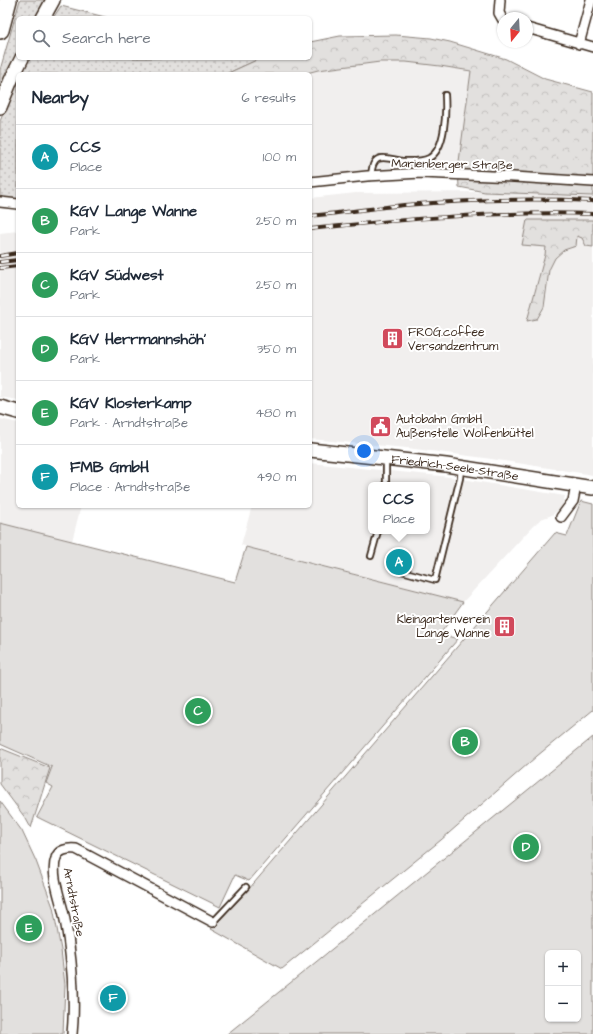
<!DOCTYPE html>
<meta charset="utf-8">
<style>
body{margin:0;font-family:"Architects Daughter",sans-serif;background:#f6f6f7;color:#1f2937}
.controls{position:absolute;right:12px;bottom:12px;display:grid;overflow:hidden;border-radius:6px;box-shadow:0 1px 3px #0004}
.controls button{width:36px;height:36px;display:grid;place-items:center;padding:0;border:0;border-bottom:1px solid #e0e1e3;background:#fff;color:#1f2937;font:20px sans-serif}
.compass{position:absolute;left:497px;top:12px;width:36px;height:36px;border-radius:50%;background:#fff;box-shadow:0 1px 3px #0004;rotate:198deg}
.you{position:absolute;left:364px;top:451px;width:14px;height:14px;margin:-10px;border:3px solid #fff;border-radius:50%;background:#1a73e8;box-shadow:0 0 0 6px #1a73e833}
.badge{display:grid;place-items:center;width:26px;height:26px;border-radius:50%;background:#d1495b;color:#fff;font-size:13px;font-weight:700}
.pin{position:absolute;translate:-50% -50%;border:2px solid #fff;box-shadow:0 1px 4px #0006}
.popup{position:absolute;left:368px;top:482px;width:62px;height:52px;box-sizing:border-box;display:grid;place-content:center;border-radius:6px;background:#fff;filter:drop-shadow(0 1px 3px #0005);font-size:13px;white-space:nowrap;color:#747a83}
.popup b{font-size:15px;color:#1f2937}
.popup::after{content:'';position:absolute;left:50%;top:100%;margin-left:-8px;border:8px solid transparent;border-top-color:#fff}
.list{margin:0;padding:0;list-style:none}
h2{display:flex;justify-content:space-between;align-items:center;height:52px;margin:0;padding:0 16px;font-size:17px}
h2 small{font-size:13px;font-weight:400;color:#747a83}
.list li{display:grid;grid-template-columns:26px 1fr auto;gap:12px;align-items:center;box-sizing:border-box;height:64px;padding:0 16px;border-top:1px solid #e0e1e3}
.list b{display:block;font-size:15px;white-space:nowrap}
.list p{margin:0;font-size:13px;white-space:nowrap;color:#747a83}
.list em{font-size:13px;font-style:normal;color:#747a83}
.icon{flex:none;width:22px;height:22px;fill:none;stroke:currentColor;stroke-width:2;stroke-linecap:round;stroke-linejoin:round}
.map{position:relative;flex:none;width:593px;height:1034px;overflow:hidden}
.search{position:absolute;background:#fff;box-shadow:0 1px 3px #0004;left:16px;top:16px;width:296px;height:44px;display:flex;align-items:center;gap:10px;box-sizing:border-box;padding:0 14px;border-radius:6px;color:#747a83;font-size:15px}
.panel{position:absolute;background:#fff;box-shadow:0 1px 3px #0004;left:16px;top:72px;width:296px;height:436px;border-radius:6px}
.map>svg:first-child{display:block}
.built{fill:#f1efee;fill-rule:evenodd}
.grass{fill:url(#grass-dots);stroke:#8e857e}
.forest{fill:url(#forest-crowns);stroke:#8e857e}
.garden{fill:#e2e0de;stroke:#8e857e;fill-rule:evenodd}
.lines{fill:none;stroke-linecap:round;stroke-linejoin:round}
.lane-casing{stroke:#3b2a1e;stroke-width:8}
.street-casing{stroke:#3b2a1e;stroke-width:12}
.secondary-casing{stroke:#3b2a1e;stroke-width:16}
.highway-casing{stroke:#3b2a1e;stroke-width:20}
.lane{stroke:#fff;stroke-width:4.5}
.street{stroke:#fff;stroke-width:9}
.secondary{stroke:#fff;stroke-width:13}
.highway{stroke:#fff;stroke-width:17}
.rail-casing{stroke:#3b2a1e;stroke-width:4}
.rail{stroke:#fff;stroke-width:2.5;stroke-dasharray:8;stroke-linecap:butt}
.labels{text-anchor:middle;stroke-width:4;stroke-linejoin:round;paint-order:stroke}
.street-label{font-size:12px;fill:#3b2a1e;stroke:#fff}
.poi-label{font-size:12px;fill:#3b2a1e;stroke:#fff;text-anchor:start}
</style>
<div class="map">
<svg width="593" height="1034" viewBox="0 0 593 1034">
<defs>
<pattern id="grass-dots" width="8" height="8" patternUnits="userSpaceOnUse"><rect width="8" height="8" fill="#e2e0de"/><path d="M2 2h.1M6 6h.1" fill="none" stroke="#c3c0be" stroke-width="1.8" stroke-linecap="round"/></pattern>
<pattern id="forest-crowns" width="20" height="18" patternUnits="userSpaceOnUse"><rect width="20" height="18" fill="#e2e0de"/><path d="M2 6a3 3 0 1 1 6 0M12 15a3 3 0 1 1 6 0" fill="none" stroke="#c3c0be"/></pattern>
</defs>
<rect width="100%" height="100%" fill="#fff"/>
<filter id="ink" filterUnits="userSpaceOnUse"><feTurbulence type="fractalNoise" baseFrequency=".025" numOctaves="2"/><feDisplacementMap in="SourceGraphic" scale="8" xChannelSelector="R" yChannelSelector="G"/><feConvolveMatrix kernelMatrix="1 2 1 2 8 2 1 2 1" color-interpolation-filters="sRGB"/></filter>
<g filter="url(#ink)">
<path class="built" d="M380 62H406L440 66 472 72 458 169 427 168 389 169 310 177V74H303L318 70Z
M485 192 593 196V475L485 458 407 448 310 439V198L356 193Z
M18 231V400L0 397V233Z
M0 419 18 423V506H81L72 541 0 523Z
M310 463 450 477 565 496 562 507 552 515 541 519 533 526 463 602 241 545 252 506H310ZM371 485H427V531H371Z"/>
<path class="grass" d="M20 0H47L38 18H18V56L0 97V70Z
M61 6 109 18H53Z
M29 58H261L226 74H20Z
M18 79V201L0 199V121Z"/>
<path class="forest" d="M396 35 431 38 450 42 506 59 545 79 593 92V196L485 192 459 187 458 169 471 71 440 66 406 62H380L318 70 303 74H226L261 58H310V42L340 36Z
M527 220H593V247L586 246 582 238 577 236 576 246 564 250 555 258 549 270 544 307 537 319 527 321 545 255 546 247 522 245Z
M0 748 50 768 31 828 26 819 0 784Z"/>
<path class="garden" d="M581 501 593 504V710L537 756 441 840 282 969 211 929 248 890 555 533 567 536Z
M0 523 235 582 246 547 463 602 440 634 458 639 249 881 235 875 220 907 37 817 53 787 46 783 52 767 0 744Z
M593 737V1034H227L263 1005ZM548 953H578V1019H548Z
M0 801 22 831 36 861 53 907 61 950 65 985 63 1034H0Z"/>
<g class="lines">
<defs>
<path id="lane" d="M371 175C372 170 372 162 378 159 384 156 395 160 402 161 411 161 421 162 429 158 446 149 446 112 445 95
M386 485V460
M371 556 378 531
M398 570 435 580 460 478 461 469
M213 922 246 887"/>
<path id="street" d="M500 0 499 13 503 20
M527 28 593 47
M579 44 591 0
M310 182 367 176 421 173 514 177 593 182
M0 202 18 204
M561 517 573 501 576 486
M72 1034C75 1004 73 975 69 945 68 935 66 925 64 915 61 900 50 874 56 858 58 850 68 848 76 849L213 922"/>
<g id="secondary">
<path d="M43 18 53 0"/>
<path d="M0 107 11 80 22 58"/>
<path d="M0 407 18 412"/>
<path id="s1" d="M310 450 384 458 446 465 593 488"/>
</g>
<path id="highway" d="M0 30 8 0"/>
</defs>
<use href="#lane" class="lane-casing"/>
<use href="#street" class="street-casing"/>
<use href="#secondary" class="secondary-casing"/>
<use href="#highway" class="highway-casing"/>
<use href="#lane" class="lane"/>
<use href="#street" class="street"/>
<use href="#secondary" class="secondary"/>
<use href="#highway" class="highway"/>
<defs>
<path id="rail" d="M310 216C341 213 373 208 404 205 467 200 530 198 593 201
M310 229C404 219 498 211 593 214
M0 256 18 253
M0 262 18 260
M0 268 18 266"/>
</defs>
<use href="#rail" class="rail-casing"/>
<use href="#rail" class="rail"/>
</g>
</g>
<defs>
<symbol id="building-square" viewBox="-11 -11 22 22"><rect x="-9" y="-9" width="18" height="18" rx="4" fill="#d1495b" stroke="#fff"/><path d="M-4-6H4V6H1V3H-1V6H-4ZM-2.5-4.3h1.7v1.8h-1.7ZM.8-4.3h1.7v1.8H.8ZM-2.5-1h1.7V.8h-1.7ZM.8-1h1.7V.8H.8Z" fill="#fff"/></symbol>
<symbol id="civic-square" viewBox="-11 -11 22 22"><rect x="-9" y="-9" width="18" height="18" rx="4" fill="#d1495b" stroke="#fff"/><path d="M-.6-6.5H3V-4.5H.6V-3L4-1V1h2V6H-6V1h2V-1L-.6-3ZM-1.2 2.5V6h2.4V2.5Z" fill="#fff"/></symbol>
</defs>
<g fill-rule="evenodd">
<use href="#building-square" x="380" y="326" width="25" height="25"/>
<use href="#civic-square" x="368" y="414" width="25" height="25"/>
<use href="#building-square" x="492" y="614" width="25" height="25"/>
</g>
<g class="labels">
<g class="street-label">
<text transform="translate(452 164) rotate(1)" y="4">Marienberger Straße</text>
<text dy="4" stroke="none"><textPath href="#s1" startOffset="146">Friedrich-Seele-Straße</textPath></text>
<text transform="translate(74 902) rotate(79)" y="4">Arndtstraße</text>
</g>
<g class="poi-label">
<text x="408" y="336">FROG.coffee<tspan x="408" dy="14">Versandzentrum</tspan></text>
<text x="396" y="423">Autobahn GmbH<tspan x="396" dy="14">Außenstelle Wolfenbüttel</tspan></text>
<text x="490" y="623" text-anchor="end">Kleingartenverein<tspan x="490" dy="14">Lange Wanne</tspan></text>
</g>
</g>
</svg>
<div class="controls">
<button>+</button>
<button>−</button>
</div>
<svg class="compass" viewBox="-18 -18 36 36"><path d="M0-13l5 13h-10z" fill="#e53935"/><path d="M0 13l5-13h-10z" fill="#747a83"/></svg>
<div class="you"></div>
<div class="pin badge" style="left:399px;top:562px;background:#0f9aa8">A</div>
<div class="popup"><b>CCS</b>Place</div>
<div class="pin badge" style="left:465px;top:742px;background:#2e9e5b">B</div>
<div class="pin badge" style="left:198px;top:711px;background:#2e9e5b">C</div>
<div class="pin badge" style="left:526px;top:847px;background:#2e9e5b">D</div>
<div class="pin badge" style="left:29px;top:928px;background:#2e9e5b">E</div>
<div class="pin badge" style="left:113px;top:998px;background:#0f9aa8">F</div>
<div class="search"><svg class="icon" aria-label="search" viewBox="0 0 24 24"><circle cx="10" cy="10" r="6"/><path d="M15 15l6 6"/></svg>Search here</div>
<section class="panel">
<h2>Nearby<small>6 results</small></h2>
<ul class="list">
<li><span class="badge" style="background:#0f9aa8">A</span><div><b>CCS</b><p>Place</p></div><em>100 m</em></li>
<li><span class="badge" style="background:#2e9e5b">B</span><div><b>KGV Lange Wanne</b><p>Park</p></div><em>250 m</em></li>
<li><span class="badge" style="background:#2e9e5b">C</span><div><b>KGV Südwest</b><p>Park</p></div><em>250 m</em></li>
<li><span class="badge" style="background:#2e9e5b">D</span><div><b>KGV Herrmannshöh'</b><p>Park</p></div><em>350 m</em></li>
<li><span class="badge" style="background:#2e9e5b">E</span><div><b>KGV Klosterkamp</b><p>Park · Arndtstraße</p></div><em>480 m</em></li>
<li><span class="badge" style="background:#0f9aa8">F</span><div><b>FMB GmbH</b><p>Place · Arndtstraße</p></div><em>490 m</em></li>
</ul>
</section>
</div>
